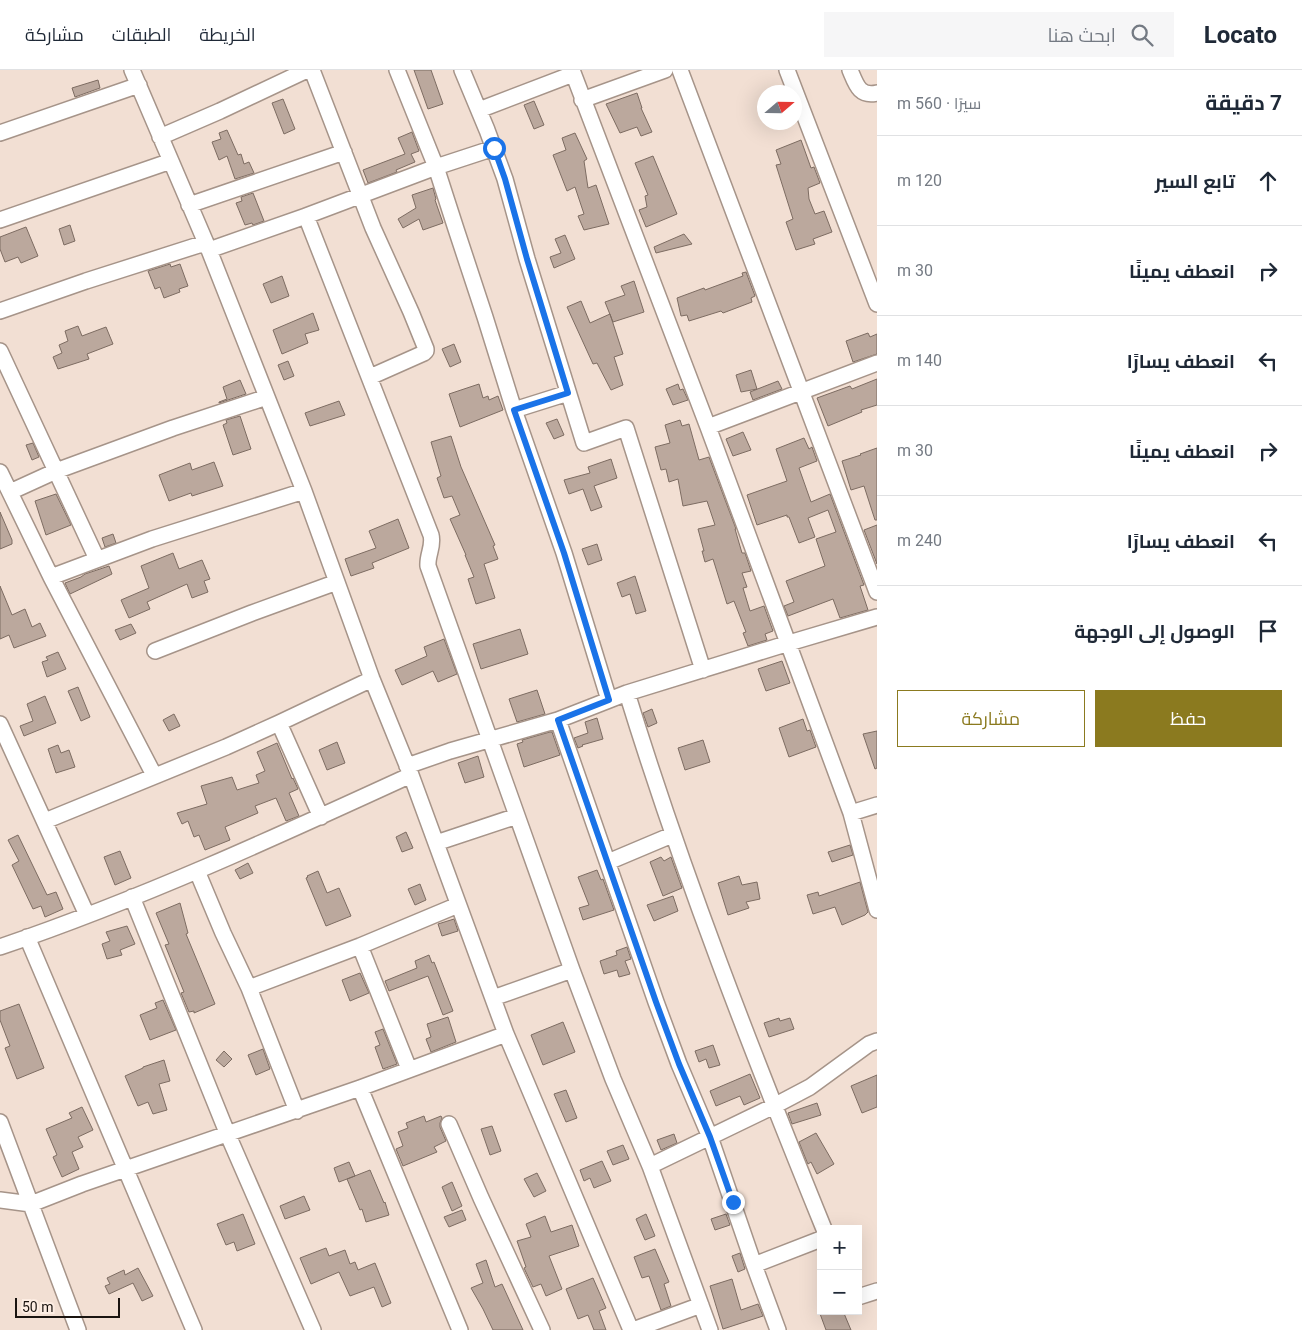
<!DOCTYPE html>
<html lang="ar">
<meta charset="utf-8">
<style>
body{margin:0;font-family:Roboto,Cairo,sans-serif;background:#f6f6f7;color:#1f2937;direction:rtl}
.controls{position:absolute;right:15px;bottom:15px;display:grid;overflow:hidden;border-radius:0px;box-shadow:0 5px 20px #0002}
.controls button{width:45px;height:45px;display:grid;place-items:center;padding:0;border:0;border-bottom:1px solid #e0e1e3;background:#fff;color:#1f2937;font:25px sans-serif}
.compass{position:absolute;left:757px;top:15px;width:45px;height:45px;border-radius:50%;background:#fff;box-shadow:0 5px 20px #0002;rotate:70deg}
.scale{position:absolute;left:15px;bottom:12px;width:105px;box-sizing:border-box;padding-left:5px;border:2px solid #1a1410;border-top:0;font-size:14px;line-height:18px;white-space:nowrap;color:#1a1410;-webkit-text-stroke:4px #fdede3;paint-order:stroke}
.stop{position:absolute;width:15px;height:15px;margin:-11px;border:4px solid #1a73e8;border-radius:50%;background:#fff}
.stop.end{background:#1a73e8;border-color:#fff;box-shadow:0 1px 5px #0008}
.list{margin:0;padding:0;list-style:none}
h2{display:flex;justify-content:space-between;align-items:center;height:65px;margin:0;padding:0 20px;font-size:21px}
h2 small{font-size:16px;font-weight:400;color:#747a83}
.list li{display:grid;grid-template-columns:32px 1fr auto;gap:15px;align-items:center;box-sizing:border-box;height:90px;padding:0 20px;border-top:1px solid #e0e1e3}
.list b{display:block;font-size:19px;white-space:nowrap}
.list em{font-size:16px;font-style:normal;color:#747a83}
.actions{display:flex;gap:10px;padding:15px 20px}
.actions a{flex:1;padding:11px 0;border:1px solid #8b7a1f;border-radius:0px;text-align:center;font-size:18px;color:#8b7a1f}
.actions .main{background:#8b7a1f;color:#fff}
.icon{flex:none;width:28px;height:28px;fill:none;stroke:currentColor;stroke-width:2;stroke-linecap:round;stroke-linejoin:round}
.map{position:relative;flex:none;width:877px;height:1260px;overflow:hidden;direction:ltr}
header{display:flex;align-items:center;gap:30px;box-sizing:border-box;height:70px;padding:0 25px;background:#fff;border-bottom:1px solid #e0e1e3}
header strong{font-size:24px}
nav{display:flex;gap:28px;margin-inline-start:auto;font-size:18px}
.search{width:350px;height:45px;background:#f6f6f7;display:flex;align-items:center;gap:12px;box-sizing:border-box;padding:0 18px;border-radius:0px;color:#747a83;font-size:19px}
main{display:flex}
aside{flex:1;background:#fff}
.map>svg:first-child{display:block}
.building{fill:#bba89d;stroke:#7d6c62}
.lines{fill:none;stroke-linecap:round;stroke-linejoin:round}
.minor-casing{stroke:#a69489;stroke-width:18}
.minor{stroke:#fff;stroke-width:15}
.route{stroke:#1a73e8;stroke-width:6}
</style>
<header>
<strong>Locato</strong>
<div class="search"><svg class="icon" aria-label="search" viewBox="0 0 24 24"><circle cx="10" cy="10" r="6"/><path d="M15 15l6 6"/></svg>ابحث هنا</div>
<nav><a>الخريطة</a><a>الطبقات</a><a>مشاركة</a></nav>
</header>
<main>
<aside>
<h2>7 دقيقة<small>سيرًا · 560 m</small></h2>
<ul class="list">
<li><svg class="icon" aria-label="ahead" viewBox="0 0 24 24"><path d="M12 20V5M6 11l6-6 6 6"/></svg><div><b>تابع السير</b></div><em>120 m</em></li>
<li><svg class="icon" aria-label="right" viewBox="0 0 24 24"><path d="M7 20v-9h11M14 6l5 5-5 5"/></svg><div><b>انعطف يمينًا</b></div><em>30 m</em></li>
<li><svg class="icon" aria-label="left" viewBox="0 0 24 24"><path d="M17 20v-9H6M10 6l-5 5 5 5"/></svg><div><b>انعطف يسارًا</b></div><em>140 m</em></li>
<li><svg class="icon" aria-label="right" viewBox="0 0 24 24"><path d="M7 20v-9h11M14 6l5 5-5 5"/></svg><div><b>انعطف يمينًا</b></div><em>30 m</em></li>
<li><svg class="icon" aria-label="left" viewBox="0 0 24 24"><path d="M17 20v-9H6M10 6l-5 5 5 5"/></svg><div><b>انعطف يسارًا</b></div><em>240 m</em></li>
<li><svg class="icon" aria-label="arrive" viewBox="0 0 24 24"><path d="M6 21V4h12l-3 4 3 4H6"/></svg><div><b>الوصول إلى الوجهة</b></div></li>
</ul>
<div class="actions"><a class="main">حفظ</a><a>مشاركة</a></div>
</aside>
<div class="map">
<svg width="877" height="1260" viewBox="0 0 877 1260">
<rect width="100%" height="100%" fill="#f2dfd3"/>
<path class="building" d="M414 0H431L443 34 428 39Z
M98 10 100 18 75 27 72 18Z
M637 23 642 38H641L652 62 641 66 637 57 620 63 606 34Z
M283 29 295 59 284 64 272 33Z
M534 31 544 55 534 59 524 35Z
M227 60 238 85 241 84 244 94 249 92 254 103 235 109 227 86 219 90 212 72 221 69 219 63Z
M412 62 419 81 411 84 415 92 396 100 397 102 368 113 363 100 405 84 398 68Z
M575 63 587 89 584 91 588 118 596 115 609 154 584 160 578 146 584 144 575 117 567 121 553 85 566 80 562 68Z
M801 70 811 98 814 97 820 113 808 118 809 129 815 144 824 141 832 162 813 169 815 174 796 180 786 152 793 149 776 95 781 94 776 80Z
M653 86 677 144 646 157 639 140 647 137 645 126 648 125 635 93Z
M433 118 436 129 435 130 443 153 423 160 419 149 403 158 398 149 416 138 412 125Z
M253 123 264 151 253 155 252 153 245 155 236 133 242 131 241 127Z
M70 155 75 171 64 175 59 159Z
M26 157 38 186 21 193 18 187 5 192 0 179V167Z
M684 164 692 174 656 183 654 177Z
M565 165 575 189 554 198 550 187 561 183 555 169Z
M170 194 171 197 180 194 188 216 179 219 180 222 164 228 160 217 155 219 148 201Z
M746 202 755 226 751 228 752 232 723 243 721 241 689 251 687 245 681 246 677 228 704 218 705 220 743 206 742 203Z
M282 206 289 226 271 233 263 214Z
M634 211 644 242 613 252 605 232 625 225 621 216Z
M581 231 590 253 610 244 623 284 614 287 623 315 611 320 597 293 593 294 567 237Z
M313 243 319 260 305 264 308 273 282 284 273 260Z
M78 256 82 266 106 257 113 274 87 284 89 289 58 299 53 287 62 283 59 275 68 271 65 261Z
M868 263 870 267 877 264V284L853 292 846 271Z
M454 274 461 292 450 297 442 279Z
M288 291 294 306 284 310 278 295Z
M751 300 757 319 741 322 736 305Z
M877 309V335L861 340 862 342 828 356 817 328 850 316 852 319Z
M240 310 246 324 219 333V332L227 329 223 317Z
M778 311 782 319 753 330 750 322Z
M479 314 483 328 488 326 489 330 498 326 503 340 460 357 449 324Z
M678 314 680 320 683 319 688 330 673 335 666 319Z
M339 331 345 345 310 356 305 343Z
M240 346 251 379 233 385 223 355 227 353 226 350Z
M557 349 564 365 554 369 546 353Z
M680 350 682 356 689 354 699 390 709 387 736 459H735L742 483H745L751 501 742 503 747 517 743 518 750 541 764 536 773 561 765 564 767 570 748 576 743 563 746 562 734 531 727 534 713 489 705 492 702 481H704L698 459 715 455 707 431 683 436 678 409 669 412 666 399 661 400 655 377 670 373 665 355Z
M743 362 751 380 733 386 726 369Z
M451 366 461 397 495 475 493 476 498 489 484 494 495 528 476 534 468 509 474 507 465 485H466L450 449 460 445 452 426 444 428 437 408 441 406 431 372Z
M804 368 809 379 812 377 817 391 799 398 811 432 830 424 864 515 860 516 868 540 840 548 833 529 788 546 784 536 794 532 786 511 825 496 816 469 836 462 828 440 808 448 815 467 799 473 789 447H787V445L757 455 747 425 787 411 776 379Z
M33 373 39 387 32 390 26 375Z
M877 378V450H875L864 416 851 420 842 391 861 385 860 384Z
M611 389 617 408 594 416 602 437 591 441 583 419 569 424 564 410 590 403 588 397Z
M214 392 223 416 192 426 191 423 169 431 159 405 190 393 192 400Z
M56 424 71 455 46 465 35 431Z
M0 442 12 470V474L0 479Z
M398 449 409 478 372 493 374 498 351 506 345 489 376 478 369 461Z
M877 455V494L864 460Z
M113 464 116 473 105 477 102 468Z
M597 474 602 490 588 495 582 479Z
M173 483 179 499 202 490 210 509 204 511 208 522 192 528 187 514 147 532 150 539 129 548 121 530 149 518 141 496Z
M109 496 112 504 70 524 65 513 81 507 85 504Z
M635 506 646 541 636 544 630 524 622 527 617 513Z
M0 516 12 545 25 539 32 557 40 553 46 566 14 578 9 565 0 569Z
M131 554 136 563 120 570 115 560Z
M520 559 528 584 481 599 473 574Z
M444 569 457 604 438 612 433 601 402 615 395 600 427 586 424 577Z
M58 582 66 599 47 607 42 592 48 590 46 587Z
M782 591 790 613 766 621 758 599Z
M78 617 90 647 81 651 68 621Z
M537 620 545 644 517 652 509 629Z
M45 626 56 653 24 666 20 656 33 651 27 634Z
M652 639 657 653 648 657 643 643Z
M174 644 180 656 169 661 163 650Z
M597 648 603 669 582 675 583 676 578 678 574 668 588 663 585 652Z
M803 649 807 661 810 660 816 677 789 687 779 658Z
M877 661V698L875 699 863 664Z
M550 662H552L560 685 524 697 517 674 523 672 522 670Z
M703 670 710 692 685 700 678 678Z
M337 672 345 693 327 700 319 680Z
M277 673 292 709 293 708 298 719 289 723 299 746 286 751 276 728 255 736 258 743 225 757 230 770 205 780 199 765 194 767 188 751 182 754 177 743 207 734 201 716 232 707 237 720 259 713 256 705 265 701 257 682Z
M58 675 61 683 69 680 75 697 56 703 48 679Z
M478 686 484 707 465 713 458 693Z
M406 762 413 778 402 782 396 767Z
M18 765 47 825 56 822 63 839 45 847 41 836 33 839 12 795 19 791 8 770Z
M850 775 853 785 832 792 828 782Z
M120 781 131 808 115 815 104 787Z
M661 787 664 791 671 787 682 818 663 826 650 792Z
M248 793 253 803 240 809 235 800Z
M597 800 601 810 603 809 614 840 583 850 579 838 589 835 578 807Z
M318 801 327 823 339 818 351 846 326 856 306 808 308 807 307 806Z
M739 806 742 815 757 812 760 829 746 832 749 838 728 845 718 813Z
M860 812 868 842 865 845 842 855 835 837 813 844 807 825 818 822 819 826Z
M420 814 426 830 415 835 408 819Z
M673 826 678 841 654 851 647 835Z
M180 833 188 863 186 864 215 934 194 943V941L189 942 181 923 184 922 165 875 169 874 156 843Z
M454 849 458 861 442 866 438 854Z
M127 856 135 874 120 880 122 885 107 889 102 874 110 871 106 862Z
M627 877 631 889 625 891 630 904 619 907 617 900 604 904 600 891 617 885 616 881Z
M429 885 432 893 434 892 453 941 443 945 428 906 389 921 385 911 417 898 415 891Z
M360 903 369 923 350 931 342 910Z
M163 930 176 960 150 970 140 945 157 938 155 933Z
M19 934 44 998 17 1009 5 978 10 976 0 950V941Z
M448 947 456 972 431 982 426 969 431 967 427 954Z
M779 948 780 951 790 948 794 959 769 967 764 953Z
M563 952 575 982 543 995 531 965Z
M383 959 397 994 383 999 375 977 380 975 375 962Z
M713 975 720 995 709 998 706 989 699 992 695 981Z
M263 979 270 999 256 1005 248 985Z
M224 981 232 989 224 997 216 990Z
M164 990 170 1011 159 1014 167 1040 153 1044 148 1032 138 1036 125 1006 143 998V997Z
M750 1004 760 1028 744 1035 740 1026 716 1036 710 1021Z
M877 1005V1037L862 1043 851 1016Z
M566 1020 577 1048 566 1052 554 1024Z
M817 1033 821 1045 792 1054 788 1043Z
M82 1037 93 1060 78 1067 83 1077 72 1082 79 1099 62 1107 53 1087 57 1085 46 1059 72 1048 69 1043Z
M424 1046 426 1052 441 1046 442 1048 440 1053V1057L446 1071 434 1077 437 1082 403 1096 396 1079 403 1076 398 1062 408 1058 406 1053Z
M492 1056 501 1081 490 1085 481 1059Z
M816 1063 834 1094 817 1104 811 1092 808 1094 807 1092 799 1072Z
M674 1064 677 1073 661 1080 657 1070Z
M623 1075 629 1089 613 1095 607 1081Z
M602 1091 611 1111 594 1118 590 1108 584 1111 580 1100Z
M349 1092 355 1106 339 1112 334 1098Z
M370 1100 384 1133 385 1132 389 1145 366 1152 362 1139 360 1140 347 1109Z
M537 1103 546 1121 534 1127 524 1109Z
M452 1112 462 1136 452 1141 442 1117Z
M304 1126 310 1140 285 1149 280 1136Z
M462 1140 466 1150 449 1157 444 1147Z
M243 1144 255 1174 237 1181 234 1172 226 1175 217 1154Z
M646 1144 655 1166 645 1170 636 1149Z
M726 1144 730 1155 715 1160 711 1149Z
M545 1146 551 1162 572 1155 579 1176 549 1186 562 1219 546 1226 541 1214 533 1217 524 1198 526 1197 517 1171 531 1167 526 1154Z
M326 1178 329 1186 345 1180 350 1194 355 1192 358 1200 375 1193 391 1233 382 1237 374 1217 350 1226 339 1202 311 1214 300 1188Z
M655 1179 669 1212 664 1214 671 1236 661 1240 649 1206 642 1208 634 1187Z
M740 1183 745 1199 738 1202 732 1186Z
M486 1190 495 1217 502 1214 523 1260H493L483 1239 471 1218 483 1213 476 1194Z
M138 1198 153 1226 142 1231 133 1213 109 1224 105 1216 110 1214 107 1208 124 1200 125 1205Z
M593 1208 606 1238 599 1241 606 1260H594L588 1245 578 1249 566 1219Z
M732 1209 741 1240 758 1234 763 1246 723 1259 710 1216Z
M819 1241H843L851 1260H826Z"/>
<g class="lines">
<defs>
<path id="minor" d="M132 0 209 180 304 421 372 609 411 705 506 964 631 1260
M312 0 373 158 411 242 426 279V281L424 283 370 307
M397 0 436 97 456 159 485 247 514 340 564 483 609 630
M462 0 487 60 505 109 527 189 584 373 626 358 703 600
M572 0 708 357 851 743 877 840
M680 0 877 522
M787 0 877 234
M850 0C856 14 859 27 877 23
M582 30 665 0
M479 40 573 4
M0 63 139 15
M160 67 220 41 307 0
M189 135 344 82
M306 146 431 465C434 476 427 485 428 496L572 900 613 1009 650 1096 710 1260
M0 150 171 91
M209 180 306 146 436 97 494 78
M0 241 86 211 205 173
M0 281 97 489
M514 340 568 323
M708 357 877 293
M0 402 51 507 154 705
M10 422 56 401 173 358 267 327
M51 507 152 469 304 421
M155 581 252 543 337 512
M627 623C683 805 752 982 824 1159
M558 650 656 932 679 994 710 1067 754 1195 778 1260
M279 653 321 747
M0 654 87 845
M407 696 450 681 558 650 627 623 789 573 877 547
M851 743 877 735
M45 751 226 677 279 653 372 609
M436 773 517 746
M608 792 672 765
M197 801 223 863 249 918 297 1041
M132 827 228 1065 313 1260
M27 867 194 1260
M360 876 409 999
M0 877C141 829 276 767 411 705
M249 918 360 876 458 835
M493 928 572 900
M360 1018 460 1260
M0 1052 78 1260
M449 1054 481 1128 542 1260
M650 1096 774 1036 810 1017 869 974 877 971
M0 1130 31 1134 82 1114 360 1018 506 964
M754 1195 821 1169
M858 1227 877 1221
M633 1260 701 1235"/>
</defs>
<use href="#minor" class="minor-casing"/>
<use href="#minor" class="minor"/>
</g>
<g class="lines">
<path class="route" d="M494 78 505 109 527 189 568 323 514 340 564 483 609 630 558 650 656 932 679 994 710 1067 733 1132"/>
</g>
</svg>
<div class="controls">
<button>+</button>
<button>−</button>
</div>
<svg class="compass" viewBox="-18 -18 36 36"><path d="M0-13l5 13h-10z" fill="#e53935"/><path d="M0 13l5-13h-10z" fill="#747a83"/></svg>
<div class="scale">50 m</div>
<div class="stop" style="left:494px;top:78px"></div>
<div class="stop end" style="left:733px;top:1132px"></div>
</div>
</main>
